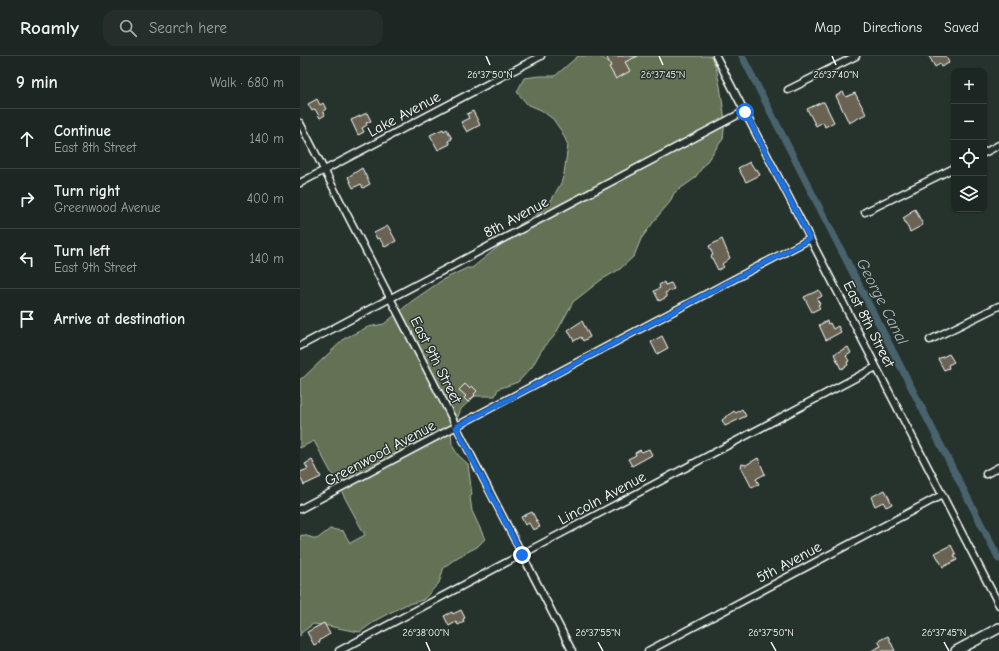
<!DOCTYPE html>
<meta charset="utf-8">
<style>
body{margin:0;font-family:"Comic Neue",sans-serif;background:#252e2a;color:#f1f3f6}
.controls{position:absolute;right:12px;top:12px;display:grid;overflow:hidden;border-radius:8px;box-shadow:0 1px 3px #0004}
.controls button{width:36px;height:36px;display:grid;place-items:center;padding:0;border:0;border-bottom:1px solid #3a4340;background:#1c2622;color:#f1f3f6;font:20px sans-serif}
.stop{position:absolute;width:12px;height:12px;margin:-9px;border:3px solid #1a73e8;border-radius:50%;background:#fff}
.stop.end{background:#1a73e8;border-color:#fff;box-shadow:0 1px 4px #0008}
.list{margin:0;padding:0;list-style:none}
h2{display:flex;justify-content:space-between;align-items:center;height:52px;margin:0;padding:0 16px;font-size:17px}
h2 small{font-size:13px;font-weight:400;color:#a0a5a5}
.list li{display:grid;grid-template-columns:26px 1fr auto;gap:12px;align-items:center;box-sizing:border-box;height:60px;padding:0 16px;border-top:1px solid #3a4340}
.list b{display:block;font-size:15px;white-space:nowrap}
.list p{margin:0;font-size:13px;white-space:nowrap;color:#a0a5a5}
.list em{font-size:13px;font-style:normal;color:#a0a5a5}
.icon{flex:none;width:22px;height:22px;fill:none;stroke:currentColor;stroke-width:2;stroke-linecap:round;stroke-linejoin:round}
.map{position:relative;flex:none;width:699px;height:595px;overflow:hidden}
header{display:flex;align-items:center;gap:24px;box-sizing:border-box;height:56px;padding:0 20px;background:#1c2622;border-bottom:1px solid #3a4340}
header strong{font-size:19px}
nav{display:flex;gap:22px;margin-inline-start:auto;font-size:14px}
.search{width:280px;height:36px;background:#252e2a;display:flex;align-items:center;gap:10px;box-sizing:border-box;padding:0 14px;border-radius:12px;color:#a0a5a5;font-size:15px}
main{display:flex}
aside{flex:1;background:#1c2622}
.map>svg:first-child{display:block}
.green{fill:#637254;stroke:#b1b8aa}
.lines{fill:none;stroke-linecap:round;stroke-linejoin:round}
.canal{stroke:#49646e;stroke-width:7}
.building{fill:#6a6452;stroke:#fff}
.street-casing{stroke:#fff;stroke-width:9}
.secondary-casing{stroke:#fff;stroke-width:12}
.street{stroke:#26332d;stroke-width:6}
.secondary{stroke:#26332d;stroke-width:9}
.route{stroke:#1a73e8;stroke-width:5}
.ticks{fill:none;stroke:#fff;stroke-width:1.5}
.labels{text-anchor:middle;stroke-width:3;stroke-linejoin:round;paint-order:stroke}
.street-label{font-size:15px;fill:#fff;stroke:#26332d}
.water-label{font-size:16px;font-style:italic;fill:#adb9be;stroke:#26332d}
.ticks-label{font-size:10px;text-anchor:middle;fill:#fff;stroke:#26332d;stroke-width:3;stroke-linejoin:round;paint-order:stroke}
</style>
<header>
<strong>Roamly</strong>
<div class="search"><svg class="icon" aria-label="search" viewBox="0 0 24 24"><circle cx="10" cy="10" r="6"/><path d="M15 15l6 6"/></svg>Search here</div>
<nav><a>Map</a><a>Directions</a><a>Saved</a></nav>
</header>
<main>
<aside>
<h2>9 min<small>Walk · 680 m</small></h2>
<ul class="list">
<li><svg class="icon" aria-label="ahead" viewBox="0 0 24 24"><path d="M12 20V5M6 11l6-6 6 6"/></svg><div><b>Continue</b><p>East 8th Street</p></div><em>140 m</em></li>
<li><svg class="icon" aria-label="right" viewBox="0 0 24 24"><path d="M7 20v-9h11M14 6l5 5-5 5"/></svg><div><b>Turn right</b><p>Greenwood Avenue</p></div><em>400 m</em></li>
<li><svg class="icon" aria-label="left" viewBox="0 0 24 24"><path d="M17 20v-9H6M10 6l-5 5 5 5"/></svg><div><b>Turn left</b><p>East 9th Street</p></div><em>140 m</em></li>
<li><svg class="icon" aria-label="arrive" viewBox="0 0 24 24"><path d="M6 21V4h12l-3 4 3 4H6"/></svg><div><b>Arrive at destination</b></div></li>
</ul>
</aside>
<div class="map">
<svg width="699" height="595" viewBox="0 0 699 595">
<rect width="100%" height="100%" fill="#26332d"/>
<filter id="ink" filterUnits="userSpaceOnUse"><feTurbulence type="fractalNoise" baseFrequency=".025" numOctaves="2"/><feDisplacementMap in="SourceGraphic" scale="8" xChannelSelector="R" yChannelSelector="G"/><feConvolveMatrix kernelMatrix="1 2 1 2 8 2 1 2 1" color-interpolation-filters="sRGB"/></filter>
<g filter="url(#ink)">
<path class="green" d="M278 0H299L311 7 319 0H411L416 11 420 30 425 64 423 83 394 123 374 137 370 146 358 160 341 183 334 200 320 213 301 224 273 246 255 279 241 295 232 311 218 326 198 333 195 340H175L161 353 155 368 151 375 152 389 158 399 168 408 172 439 170 441 172 455 185 483 177 491 158 501 144 511 139 527 123 544 105 549 78 563 60 576C44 574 29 569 13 568L1 577 0 580V480L3 479 17 483 30 473 43 475 50 487 65 479 14 385 0 392V323L4 321 45 282 68 271 84 268 112 245 144 223 167 212H172L204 186 220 168 230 163 248 150 261 127 264 118 268 89 262 76 253 63 241 54 227 48 217 36 224 22 240 20H255Z"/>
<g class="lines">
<path class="canal" d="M442 0 699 503"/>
</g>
<path class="building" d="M306 0H338L325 6 330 15 316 23 309 11 311 10Z
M629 0H646L649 7 641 11 640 8 635 11Z
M543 36 546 41 555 37 566 58 549 67 536 40Z
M17 43 20 49 23 47 26 53 23 55 25 59 20 62 15 53 12 55 8 48Z
M522 46H524L534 66 525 71 523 66 516 70 507 53Z
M173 55 180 69 167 76 161 66 169 62 167 58Z
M67 57 71 65 66 67 67 69 62 72 64 76 58 79 51 64Z
M143 73 144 75 147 73 152 83 148 85 150 88 138 94 130 79Z
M450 106 455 114 457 113 460 119 446 126 438 112Z
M62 112 70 128 63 132 61 128 53 132 48 121Z
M615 153 623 169 610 176 603 162 611 157 610 156Z
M88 170 96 185 85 191 79 182 77 183 74 177Z
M422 183 430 202 422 208 424 211 418 214 411 200 413 199 409 190Z
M364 226 365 229 371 227 374 233 365 237 367 241 359 245 354 235 360 232 359 229Z
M519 234 522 240 517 243 520 248 518 249 520 252 512 256 504 241Z
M282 265 290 281 283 285 281 281 274 285 268 274Z
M527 265 528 268 530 267 533 273 538 270 541 276 526 284 519 269Z
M362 280 368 292 357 298 351 286Z
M548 291 551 297 546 300 549 305 547 306 548 309 541 313 534 298Z
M649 298 654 306 648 309 649 312 644 314 638 303Z
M165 328 169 332 172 330 177 335 174 338 175 339 168 346 164 342 166 340 159 334Z
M442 353 446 360 425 370 422 364 434 355 436 357Z
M349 393 352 399 332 410 328 403 336 399 335 397 340 394 342 396Z
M458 402 465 418 456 423 459 428 452 432 441 411 442 408 446 409Z
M12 404 21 421 4 429 0 421V416L8 413 5 408Z
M585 434 592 448 586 451 583 446 575 450 571 441Z
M232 456 240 471 233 474 229 467 225 469 221 461Z
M651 489 656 499H654L657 504 643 511 635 497Z
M161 554 165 562 163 563 164 566 158 569 156 566 149 570 144 560 152 556 153 558Z
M24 567 30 578 20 584V586L14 589 7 576Z
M588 580 595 595H571L581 590 578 585Z"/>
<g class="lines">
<defs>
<path id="street" d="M416 0 699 549
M488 34 556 0
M0 67 272 595
M684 97 699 89
M0 127 241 0
M565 156 654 112
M630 284 699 250
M0 290 445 55
M686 418 699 411
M0 453 510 183
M39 595 576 311
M348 595 642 439"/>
<path id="secondary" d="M656 595 699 572"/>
</defs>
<use href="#street" class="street-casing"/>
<use href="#secondary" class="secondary-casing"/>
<use href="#street" class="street"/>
<use href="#secondary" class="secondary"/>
</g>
</g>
<g class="lines" filter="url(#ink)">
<path class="route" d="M222 499 156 371 510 183 445 56"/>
</g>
<path class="ticks" d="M186 0 190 9M359 0 363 9M532 0 536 9M126 586 130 595M298 586 303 595M471 586 476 595M644 586 649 595"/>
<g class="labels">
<g class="street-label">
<text transform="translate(104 58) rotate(-28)" y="5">Lake Avenue</text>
<text transform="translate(216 161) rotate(-28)" y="5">8th Avenue</text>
<text transform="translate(569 268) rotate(63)" y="5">East 8th Street</text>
<text transform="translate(136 304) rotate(63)" y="5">East 9th Street</text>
<text transform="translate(80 397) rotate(-28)" y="5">Greenwood Avenue</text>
<text transform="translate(302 442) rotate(-28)" y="5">Lincoln Avenue</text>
<text transform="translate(489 506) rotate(-28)" y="5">5th Avenue</text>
</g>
<g class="water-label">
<text transform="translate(583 245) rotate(63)" y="6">George Canal</text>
</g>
</g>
<g class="ticks-label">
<text x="190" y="22">26°37'50"N</text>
<text x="536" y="22">26°37'40"N</text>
<text x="363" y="22">26°37'45"N</text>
<text x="126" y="580">26°38'00"N</text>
<text x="298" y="580">26°37'55"N</text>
<text x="471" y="580">26°37'50"N</text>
<text x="644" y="580">26°37'45"N</text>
</g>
</svg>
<div class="controls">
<button>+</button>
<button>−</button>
<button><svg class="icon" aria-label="locate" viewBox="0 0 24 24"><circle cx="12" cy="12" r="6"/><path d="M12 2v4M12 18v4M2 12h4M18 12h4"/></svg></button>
<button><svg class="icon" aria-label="layers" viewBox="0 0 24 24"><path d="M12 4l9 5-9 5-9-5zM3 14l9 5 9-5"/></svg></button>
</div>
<div class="stop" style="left:445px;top:56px"></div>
<div class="stop end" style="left:222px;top:499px"></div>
</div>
</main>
